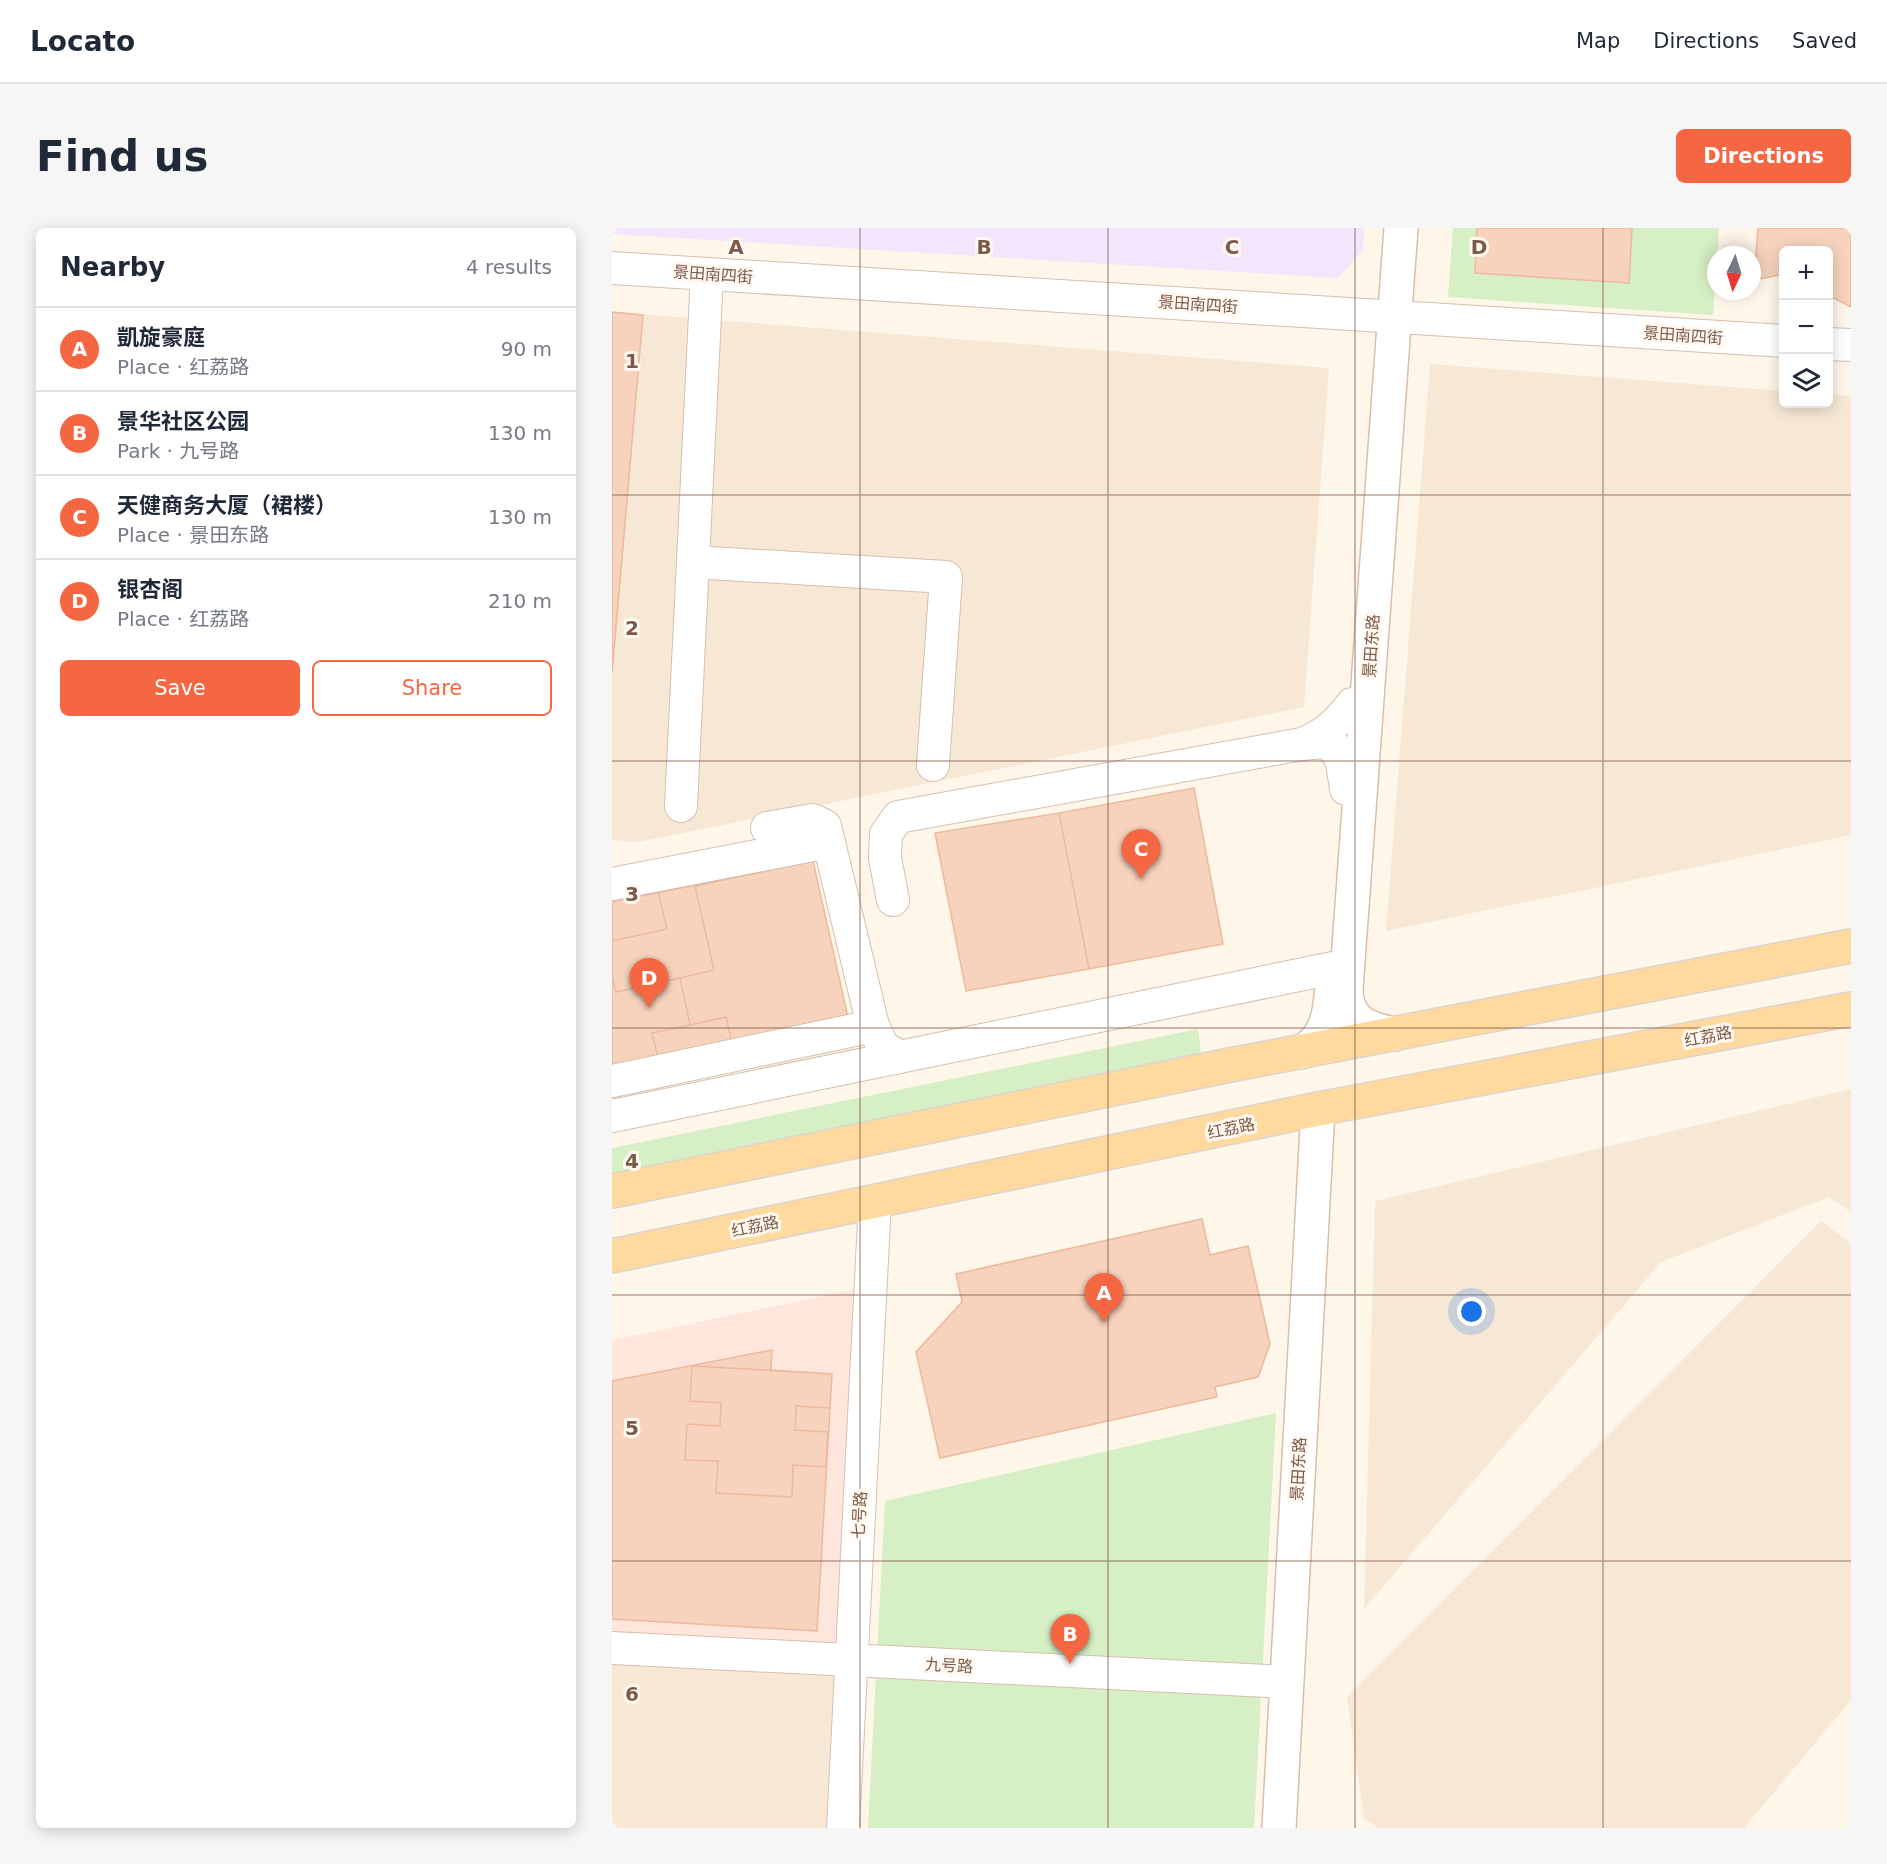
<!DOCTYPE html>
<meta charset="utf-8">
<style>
body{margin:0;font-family:"DejaVu Sans","Noto Sans SC",sans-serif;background:#f6f6f7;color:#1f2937}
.controls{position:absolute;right:18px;top:18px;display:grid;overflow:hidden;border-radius:9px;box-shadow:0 3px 15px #0003}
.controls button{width:54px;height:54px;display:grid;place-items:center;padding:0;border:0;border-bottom:2px solid #e0e1e3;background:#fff;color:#1f2937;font:30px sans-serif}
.compass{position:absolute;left:1095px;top:18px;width:54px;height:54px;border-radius:50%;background:#fff;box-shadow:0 3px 15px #0003;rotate:184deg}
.you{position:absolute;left:860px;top:1084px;width:21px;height:21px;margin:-15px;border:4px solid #fff;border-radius:50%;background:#1a73e8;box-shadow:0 0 0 9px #1a73e833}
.badge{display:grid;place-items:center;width:39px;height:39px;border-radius:50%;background:#f46742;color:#fff;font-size:20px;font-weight:700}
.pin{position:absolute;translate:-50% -50px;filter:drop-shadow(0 2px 3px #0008)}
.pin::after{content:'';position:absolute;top:32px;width:21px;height:18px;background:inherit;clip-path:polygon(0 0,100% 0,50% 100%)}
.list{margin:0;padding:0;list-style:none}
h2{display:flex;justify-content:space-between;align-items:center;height:78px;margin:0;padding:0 24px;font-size:26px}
h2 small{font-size:20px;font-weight:400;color:#747a83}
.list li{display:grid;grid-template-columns:39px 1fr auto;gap:18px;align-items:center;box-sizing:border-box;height:84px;padding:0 24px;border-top:2px solid #e0e1e3}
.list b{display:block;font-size:22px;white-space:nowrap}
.list p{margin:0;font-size:20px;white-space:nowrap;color:#747a83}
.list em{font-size:20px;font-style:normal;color:#747a83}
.actions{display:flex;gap:12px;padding:18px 24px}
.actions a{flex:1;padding:14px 0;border:2px solid #f46742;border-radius:9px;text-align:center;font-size:21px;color:#f46742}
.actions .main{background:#f46742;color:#fff}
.icon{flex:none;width:33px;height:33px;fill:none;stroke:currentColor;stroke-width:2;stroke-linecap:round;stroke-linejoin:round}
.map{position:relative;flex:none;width:1239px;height:1600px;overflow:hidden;border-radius:9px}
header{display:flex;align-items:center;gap:36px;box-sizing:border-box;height:84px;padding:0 30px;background:#fff;border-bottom:2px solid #e0e1e3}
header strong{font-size:28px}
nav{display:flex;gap:33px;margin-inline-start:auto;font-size:21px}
.intro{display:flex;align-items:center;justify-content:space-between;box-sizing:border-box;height:144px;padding:0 36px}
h1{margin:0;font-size:42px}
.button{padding:15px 27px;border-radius:9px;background:#f46742;color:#fff;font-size:21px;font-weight:700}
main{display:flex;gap:36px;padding:0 36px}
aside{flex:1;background:#fff;border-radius:9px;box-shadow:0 3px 15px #0003}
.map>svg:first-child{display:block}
.residential{fill:#f7e8d6}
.commercial{fill:#ffe6dc}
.education{fill:#f3e5fb}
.green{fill:#d6efc4}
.building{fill:#f7d3bd;stroke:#ecb99c;stroke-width:1.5}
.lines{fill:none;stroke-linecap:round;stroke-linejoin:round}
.street-casing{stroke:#d5bfaf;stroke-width:34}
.secondary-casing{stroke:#d9bfab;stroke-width:36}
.primary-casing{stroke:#ddd4cf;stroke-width:36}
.street{stroke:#fff;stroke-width:32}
.secondary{stroke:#fff;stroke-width:33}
.primary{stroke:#ffda9f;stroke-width:33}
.grid{fill:none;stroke:#7d5a48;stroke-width:1.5;stroke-opacity:0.55}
.labels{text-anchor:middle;stroke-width:6;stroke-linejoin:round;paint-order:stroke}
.street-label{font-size:16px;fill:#7d5a48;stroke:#fff9f1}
.grid-label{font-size:20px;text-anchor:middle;font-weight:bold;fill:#7d5a48;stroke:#fff9f1;stroke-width:6;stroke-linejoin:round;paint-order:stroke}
</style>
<header>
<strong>Locato</strong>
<nav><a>Map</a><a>Directions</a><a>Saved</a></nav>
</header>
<div class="intro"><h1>Find us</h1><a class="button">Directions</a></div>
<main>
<aside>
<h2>Nearby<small>4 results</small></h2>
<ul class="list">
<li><span class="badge">A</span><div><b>凱旋豪庭</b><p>Place · 红荔路</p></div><em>90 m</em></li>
<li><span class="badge">B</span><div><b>景华社区公园</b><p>Park · 九号路</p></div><em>130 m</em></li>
<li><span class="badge">C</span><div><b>天健商务大厦（裙楼）</b><p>Place · 景田东路</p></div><em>130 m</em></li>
<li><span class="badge">D</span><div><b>银杏阁</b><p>Place · 红荔路</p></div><em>210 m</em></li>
</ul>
<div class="actions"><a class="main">Save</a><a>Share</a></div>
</aside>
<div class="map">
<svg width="1239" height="1600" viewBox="0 0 1239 1600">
<rect width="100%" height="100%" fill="#fef6e9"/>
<path class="residential" d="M0 84 717 140 692 479 27 614 0 612Z
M818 136 1171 163 1172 176H1216L1217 166 1239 168V607L774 703Z
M1239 861V984L1217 969 1049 1034 752 1381 763 973Z
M1209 993 1239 1016V1472L1132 1600H766L752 1590 735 1469Z
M0 1436 222 1448 214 1600H0Z"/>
<path class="commercial" d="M242 1062 224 1415 0 1403V1112Z"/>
<path class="education" d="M0 0H752L751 22 726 50 0 6Z"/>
<path class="green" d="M841 0H1107L1101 87 836 69Z
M586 801 590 833 0 953V920Z
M664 1185 642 1600H256L273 1273Z"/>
<path class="building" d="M865 0H1020L1017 55 863 45Z
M1146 0H1239V79L1216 67V22H1172V46L1142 52Z
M0 84 31 87 0 445Z
M582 560 611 716 477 741 447 585Z
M447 585 477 741 354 763 323 605Z
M201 633 237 794 0 844V674Z
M201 633 237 794 121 819 114 789 78 797 68 750 102 742 83 658Z
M46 664 55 701 0 713V674Z
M0 748 4 764 68 750 78 797 40 805 47 834 0 844Z
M590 991 598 1027 636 1018 658 1116 646 1149 603 1159 605 1169 328 1230 304 1124 350 1074 344 1046Z
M160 1122 159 1142 220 1146 205 1403 0 1391V1153Z
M80 1138 220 1146 218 1180 184 1178 183 1202 216 1204 214 1239 181 1237 180 1269 104 1265 106 1233 73 1232 75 1196 108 1198 109 1175 78 1173Z"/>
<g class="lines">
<defs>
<path id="street" d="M0 40 1172 113
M1216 116 1239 117
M81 334 334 349 321 537
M690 516 710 514 721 517 730 534 734 561
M69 578 95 46
M155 600 201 592 213 598 261 798 271 819 288 829
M0 656 216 614
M281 672 273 630 274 606 286 589 690 516C712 507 725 496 740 476
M0 853 261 798
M0 888 721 740
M0 1420 675 1454
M231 1600 263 973"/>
<path id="secondary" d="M783 806C755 801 734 793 734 761L789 0
M689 824C719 810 719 773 721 744
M667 1600 706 881"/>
<path id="primary" d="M0 963 618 837 1239 718
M0 1028 706 881 1239 781"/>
</defs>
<use href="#street" class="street-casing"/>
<use href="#secondary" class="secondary-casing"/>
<use href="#primary" class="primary-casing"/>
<use href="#street" class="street"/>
<use href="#secondary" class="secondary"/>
<use href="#primary" class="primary"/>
</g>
<path class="grid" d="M248 0V1600M496 0V1600M743 0V1600M991 0V1600M0 267H1239M0 533H1239M0 800H1239M0 1067H1239M0 1333H1239"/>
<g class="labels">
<g class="street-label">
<text transform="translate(101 46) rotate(4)" y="6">景田南四街</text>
<text transform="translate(586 76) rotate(4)" y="6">景田南四街</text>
<text transform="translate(1071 107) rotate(4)" y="6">景田南四街</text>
<text transform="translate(759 418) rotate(-86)" y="6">景田东路</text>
<text transform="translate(1096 808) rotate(-11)" y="6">红荔路</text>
<text transform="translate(619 900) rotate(-12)" y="6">红荔路</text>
<text transform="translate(143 998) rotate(-12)" y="6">红荔路</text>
<text transform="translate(686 1241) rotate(-87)" y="6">景田东路</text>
<text transform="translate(247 1287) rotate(-87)" y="6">七号路</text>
<text transform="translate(337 1437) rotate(3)" y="6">九号路</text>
</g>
</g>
<g class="grid-label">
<text x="124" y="26">A</text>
<text x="372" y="26">B</text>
<text x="620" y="26">C</text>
<text x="867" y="26">D</text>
<text x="20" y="140">1</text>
<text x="20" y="407">2</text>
<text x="20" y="673">3</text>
<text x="20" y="940">4</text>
<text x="20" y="1207">5</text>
<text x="20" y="1473">6</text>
</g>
</svg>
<div class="controls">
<button>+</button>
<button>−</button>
<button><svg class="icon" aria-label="layers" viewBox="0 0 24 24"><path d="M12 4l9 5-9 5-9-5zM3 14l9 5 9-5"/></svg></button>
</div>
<svg class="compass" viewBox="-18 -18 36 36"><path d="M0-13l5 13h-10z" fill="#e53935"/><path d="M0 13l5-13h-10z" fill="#747a83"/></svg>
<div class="you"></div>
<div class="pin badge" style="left:492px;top:1095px">A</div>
<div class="pin badge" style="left:458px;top:1436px">B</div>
<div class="pin badge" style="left:529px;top:651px">C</div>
<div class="pin badge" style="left:37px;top:780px">D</div>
</div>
</main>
